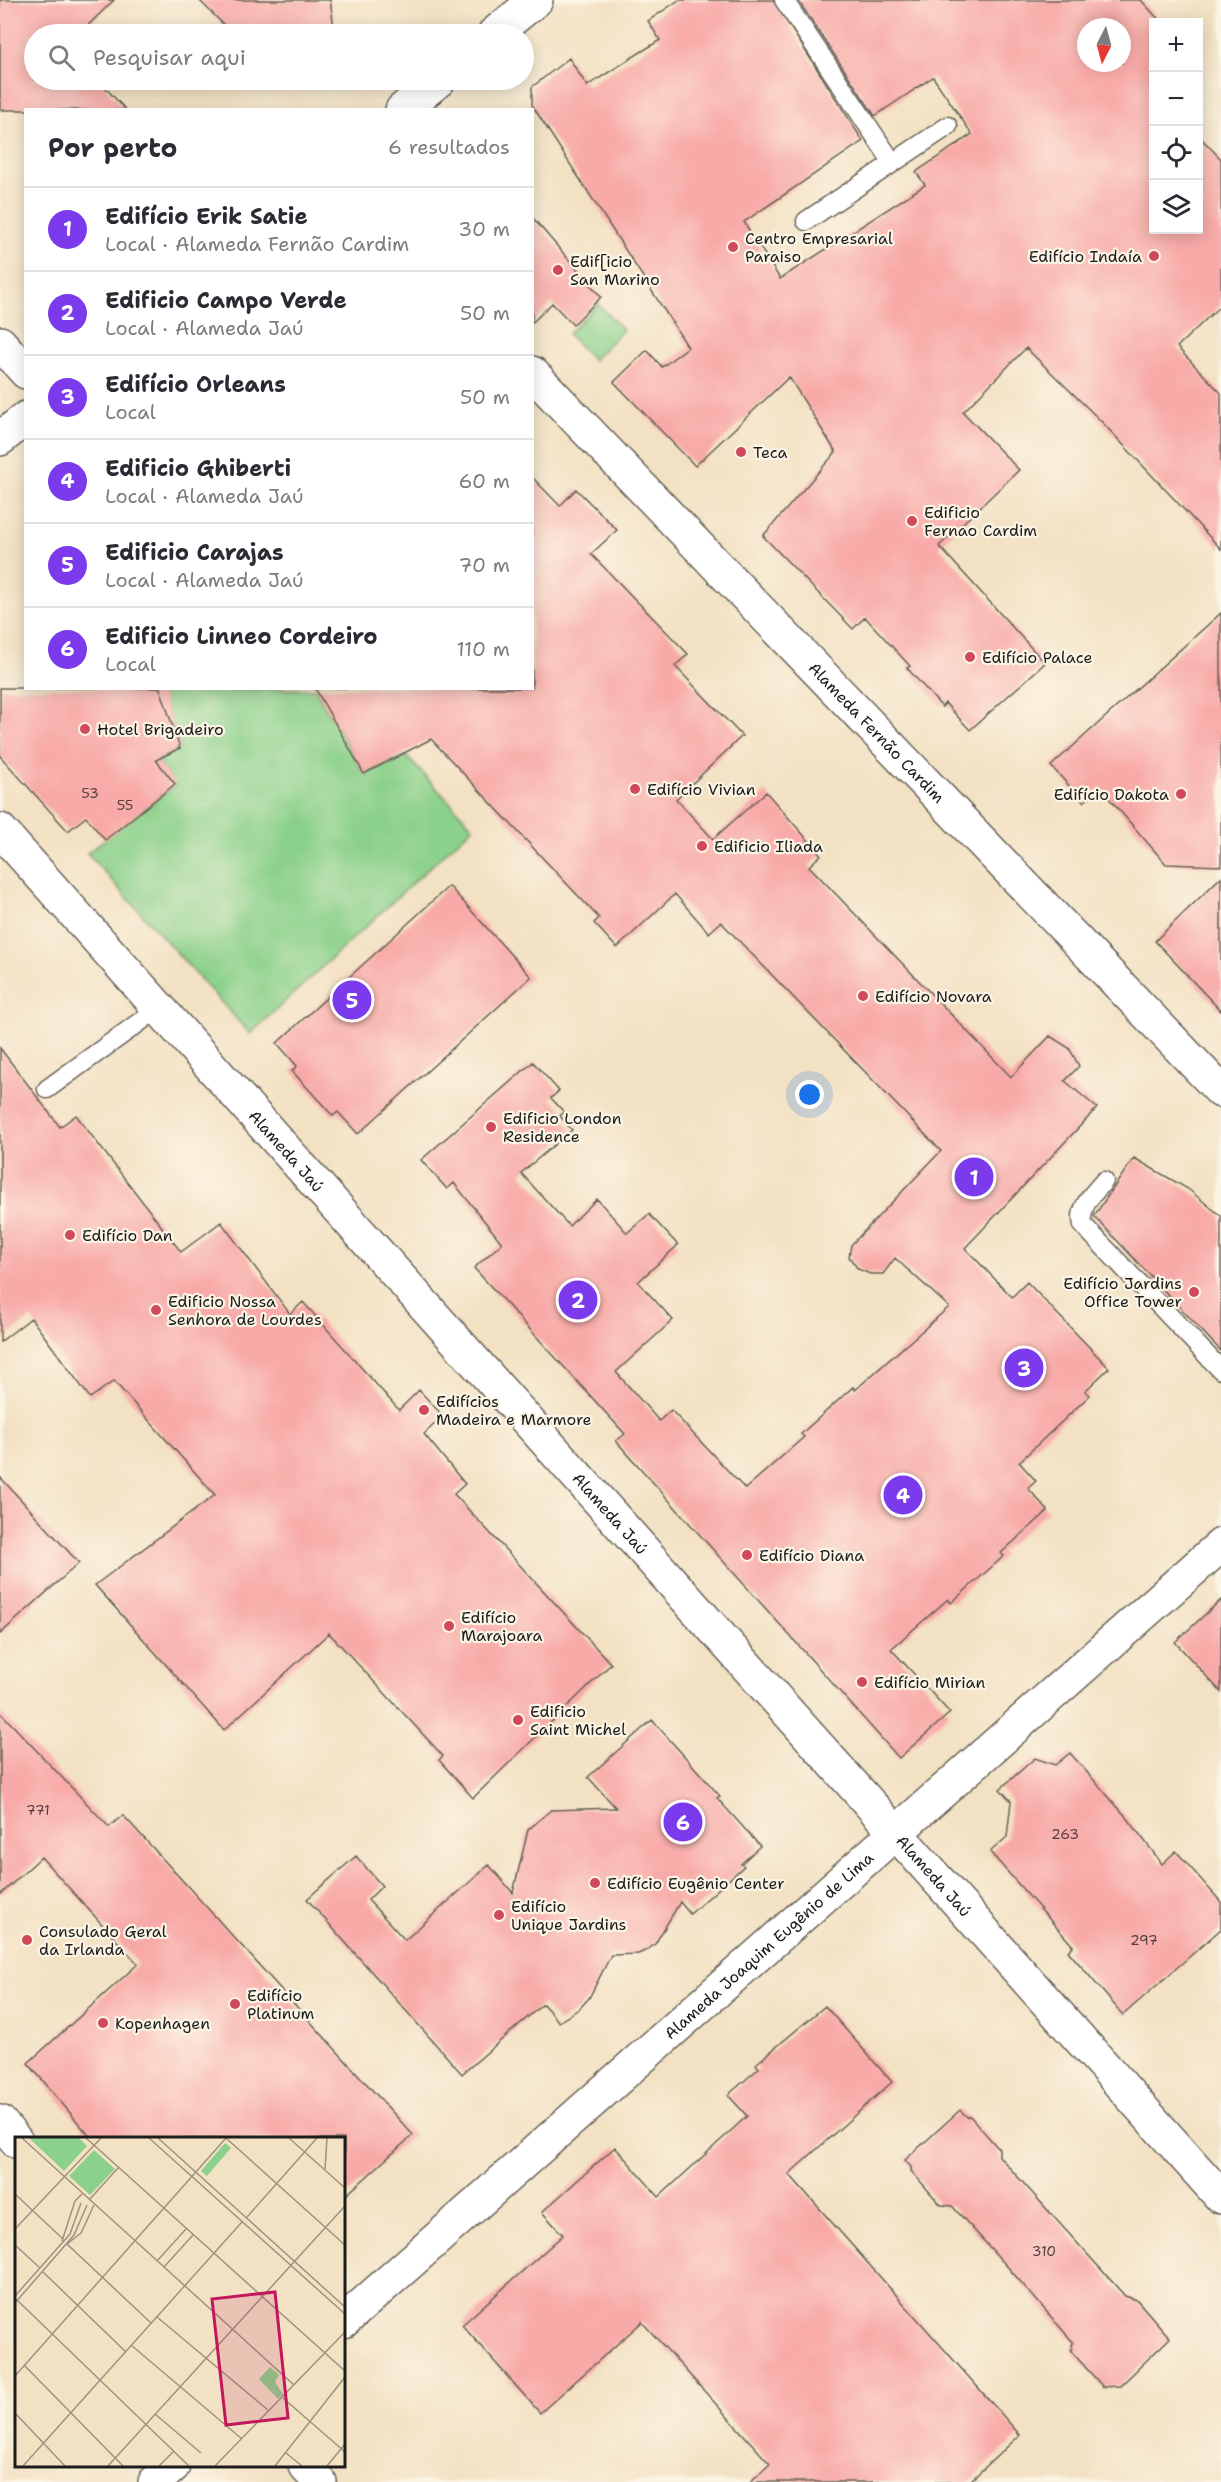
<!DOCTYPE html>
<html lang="pt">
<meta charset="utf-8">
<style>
body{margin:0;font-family:"Shantell Sans",sans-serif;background:#f2f2f3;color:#2b2b33}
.controls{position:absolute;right:18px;top:18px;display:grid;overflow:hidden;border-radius:0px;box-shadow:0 3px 15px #0003}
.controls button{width:54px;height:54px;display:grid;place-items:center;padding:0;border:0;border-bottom:2px solid #e1e1e2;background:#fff;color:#2b2b33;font:30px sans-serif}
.compass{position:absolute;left:1077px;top:18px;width:54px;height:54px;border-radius:50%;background:#fff;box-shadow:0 3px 15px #0003;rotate:186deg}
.you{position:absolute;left:810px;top:1095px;width:21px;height:21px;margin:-15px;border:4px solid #fff;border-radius:50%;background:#1a73e8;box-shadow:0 0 0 9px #1a73e833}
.badge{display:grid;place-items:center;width:39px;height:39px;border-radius:50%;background:#7c3aed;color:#fff;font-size:20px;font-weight:700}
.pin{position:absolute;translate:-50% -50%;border:3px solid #fff;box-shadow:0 2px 6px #0006}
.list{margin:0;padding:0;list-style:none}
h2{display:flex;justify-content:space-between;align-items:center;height:78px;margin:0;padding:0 24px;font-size:26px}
h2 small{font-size:20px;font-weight:400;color:#7c7c81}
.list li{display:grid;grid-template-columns:39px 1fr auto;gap:18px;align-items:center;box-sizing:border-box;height:84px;padding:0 24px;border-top:2px solid #e1e1e2}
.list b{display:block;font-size:22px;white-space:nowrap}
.list p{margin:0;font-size:20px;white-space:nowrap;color:#7c7c81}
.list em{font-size:20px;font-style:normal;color:#7c7c81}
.icon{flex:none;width:33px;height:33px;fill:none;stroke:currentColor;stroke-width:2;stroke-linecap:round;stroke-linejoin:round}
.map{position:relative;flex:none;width:1221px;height:2482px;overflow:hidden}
.search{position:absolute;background:#fff;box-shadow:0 3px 15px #0003;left:24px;top:24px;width:510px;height:66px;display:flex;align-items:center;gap:15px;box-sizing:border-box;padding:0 21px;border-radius:33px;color:#7c7c81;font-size:22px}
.panel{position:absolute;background:#fff;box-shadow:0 3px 15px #0003;left:24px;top:108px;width:510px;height:582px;border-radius:0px}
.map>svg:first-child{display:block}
.green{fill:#8cd18b;stroke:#547654;stroke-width:1.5}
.building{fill:#f8aaa8;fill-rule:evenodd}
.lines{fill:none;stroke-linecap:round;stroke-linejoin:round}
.lane-casing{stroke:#676156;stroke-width:21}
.street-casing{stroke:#676156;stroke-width:36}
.secondary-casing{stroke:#676156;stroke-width:36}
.lane{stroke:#fff;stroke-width:18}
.street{stroke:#fff;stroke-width:33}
.secondary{stroke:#fff;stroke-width:33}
.poi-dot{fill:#d1495b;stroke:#fcf5e5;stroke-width:2}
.labels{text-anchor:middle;stroke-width:4.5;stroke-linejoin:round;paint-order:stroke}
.number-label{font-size:14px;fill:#53403f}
.poi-label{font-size:16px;fill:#1c1c1c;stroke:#fcf5e5;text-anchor:start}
.street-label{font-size:16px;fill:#1c1c1c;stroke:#fcf5e5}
.inset-road{fill:none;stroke:#9d9280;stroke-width:1.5}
.view{fill:#c2185b;fill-opacity:0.15;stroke:#c2185b;stroke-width:3}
.inset-edge{fill:none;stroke:#1c1c1c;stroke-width:3}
</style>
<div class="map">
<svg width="1221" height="2482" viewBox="0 0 1221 2482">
<rect width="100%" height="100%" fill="#fcf5e5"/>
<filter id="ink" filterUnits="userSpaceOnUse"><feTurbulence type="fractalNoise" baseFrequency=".0167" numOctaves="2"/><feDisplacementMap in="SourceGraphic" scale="12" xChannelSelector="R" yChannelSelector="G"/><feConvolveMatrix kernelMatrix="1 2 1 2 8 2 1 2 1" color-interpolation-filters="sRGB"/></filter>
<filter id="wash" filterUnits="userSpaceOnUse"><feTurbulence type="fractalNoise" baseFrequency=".008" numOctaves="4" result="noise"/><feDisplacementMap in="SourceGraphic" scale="24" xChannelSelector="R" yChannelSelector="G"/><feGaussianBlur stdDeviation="1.35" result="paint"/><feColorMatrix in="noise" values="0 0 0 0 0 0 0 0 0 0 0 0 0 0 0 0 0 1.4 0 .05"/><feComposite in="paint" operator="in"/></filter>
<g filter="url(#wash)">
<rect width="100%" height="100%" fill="#f3e1c3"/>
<path class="green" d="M598 304 623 330 593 360 568 334Z
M160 689H315L364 774 406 756 473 827 250 1034 87 853 175 785 157 761 180 748Z"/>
<g id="blocks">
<path class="building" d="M0 0H114L79 34H34V80H98L126 110H0Z
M199 0H330L335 34H233Z
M679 0H773L863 141 744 222 780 279 925 185 916 172 972 134 933 77 875 116 798 0H1141L1161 22H1154V230H1198V135L1221 159V305L1177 347 1221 393V549L1100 420 1026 348 963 412 1019 470 939 546 1045 663 970 730 945 703 942 707 907 668 910 666 865 617 853 629 763 536 836 452 789 377 695 466 614 382 647 350 662 367 688 347 532 105V87L569 58 587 86 660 40 648 21ZM1086 27H1122V63H1086Z
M532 217 601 297 573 325 552 303 532 323Z
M532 477 560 506 576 489 617 530 591 554 688 654 675 666 742 736 676 799 713 839 766 792 821 855 809 866 1011 1077 1050 1036 1069 1048 1079 1066 1065 1081 1097 1108 965 1248 1012 1297 1027 1282 1109 1368 1085 1391 1090 1395 1019 1462 1036 1481 1028 1488 1048 1511 1001 1553 1004 1556 951 1603 948 1599 891 1649 950 1713 899 1758 616 1441 625 1434 474 1268 502 1243 454 1183 447 1189 421 1160 533 1062 559 1091 551 1098 564 1112 560 1116 572 1130 521 1173 569 1226 597 1199 627 1233 649 1214 678 1245 638 1282 673 1320 616 1372 659 1421 671 1410 745 1489 804 1437 801 1434 853 1387 855 1390 949 1307 895 1258 883 1274H870L858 1269 849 1257 851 1245 941 1151 721 922 709 933 675 894 617 948 594 923 599 918 431 739 364 774 315 688H532Z
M1221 613V866L1166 864 1100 788 1084 802 1051 766Z
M0 688H160L180 748 156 760 175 784 105 840 86 817 68 831 0 756Z
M1221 877V1011L1155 941Z
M449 886 531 977 358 1134 338 1112 333 1116 292 1071 297 1066 277 1043Z
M0 1048 60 1127 76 1115 181 1252 221 1222 290 1314 303 1302 399 1410 419 1390 443 1416 424 1434 465 1484 454 1494 611 1664 473 1798 439 1760 443 1756 329 1633 224 1730 95 1585 215 1495 114 1381 90 1398 31 1318 0 1342Z
M1134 1158 1188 1189 1221 1216V1351L1094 1216Z
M0 1477 79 1563 0 1634Z
M1221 1600V1692L1175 1642Z
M0 1712 109 1827 123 1815 413 2135 344 2197V2139H92L28 2063 138 1964 41 1857 0 1895Z
M652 1720 720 1796 717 1798 760 1846 741 1864 744 1866 690 1914 680 1902 655 1944 647 1950 638 1954 611 1955 589 1998 580 2008 559 2022 543 2004 462 2074 307 1899 356 1856 382 1886 368 1900 405 1940 489 1865 513 1893 528 1830 551 1810 616 1808 588 1777Z
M1070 1753 1129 1820 1162 1864 1176 1851 1221 1902V1929L1123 2015 1068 1951 1073 1946 990 1852 1007 1837 1011 1801 1000 1789 1035 1758 1055 1765Z
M825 2006 892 2082 789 2174 1020 2435 969 2482H750L770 2464 642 2322 540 2413 462 2325 563 2235 542 2212 615 2147 659 2197 747 2116 728 2095 759 2068 756 2064Z
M960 2110 967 2117 970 2116 999 2149V2156L1125 2296 1137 2300 1170 2338 1120 2386 1103 2387 1071 2351 1073 2342 1005 2264 952 2206 941 2205 911 2171V2167L905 2160Z"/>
</g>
</g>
<g filter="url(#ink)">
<use href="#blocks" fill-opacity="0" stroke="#676156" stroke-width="1.5"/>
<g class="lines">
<defs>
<path id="lane" d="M784 0 893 163
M806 221 948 126
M47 1089 159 1008
M1104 1181C1093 1194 1078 1207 1083 1225L1221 1370"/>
<g id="street">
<path d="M0 343 26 372"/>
<path id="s1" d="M532 373 1221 1091"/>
<path id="s2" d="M0 830 1221 2197"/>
<path id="s3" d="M344 2321 1221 1545"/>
<path d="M155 2482 173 2466"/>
</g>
<path id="secondary" d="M494 34 536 0
M402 110 439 80
M0 439 26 418
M0 2122 16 2141
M305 2466 320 2482"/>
</defs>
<use href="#lane" class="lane-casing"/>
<use href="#street" class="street-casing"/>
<use href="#secondary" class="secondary-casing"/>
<use href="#lane" class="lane"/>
<use href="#street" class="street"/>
<use href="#secondary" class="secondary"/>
</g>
</g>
<g class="poi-dot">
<circle cx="733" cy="247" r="6"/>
<circle cx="1154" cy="256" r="6"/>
<circle cx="558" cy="270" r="6"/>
<circle cx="741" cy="452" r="6"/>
<circle cx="912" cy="521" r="6"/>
<circle cx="970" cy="657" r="6"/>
<circle cx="85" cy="729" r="6"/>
<circle cx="635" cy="789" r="6"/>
<circle cx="1181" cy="794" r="6"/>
<circle cx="702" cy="846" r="6"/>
<circle cx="863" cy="996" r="6"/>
<circle cx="491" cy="1127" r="6"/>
<circle cx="70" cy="1235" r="6"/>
<circle cx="1194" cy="1292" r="6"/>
<circle cx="156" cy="1310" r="6"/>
<circle cx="424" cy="1410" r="6"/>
<circle cx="747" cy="1555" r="6"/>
<circle cx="449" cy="1626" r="6"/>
<circle cx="862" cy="1682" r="6"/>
<circle cx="518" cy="1720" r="6"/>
<circle cx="595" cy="1883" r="6"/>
<circle cx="499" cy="1915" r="6"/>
<circle cx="27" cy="1940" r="6"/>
<circle cx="235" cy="2004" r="6"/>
<circle cx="103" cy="2023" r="6"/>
</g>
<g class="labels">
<g class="number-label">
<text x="90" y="798">53</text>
<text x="125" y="810">55</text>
<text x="38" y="1815">771</text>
<text x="1065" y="1839">263</text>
<text x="1144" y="1945">297</text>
<text x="1044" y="2256">310</text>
</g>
<g class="poi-label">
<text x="745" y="244">Centro Empresarial<tspan x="745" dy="18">Paraiso</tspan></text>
<text x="1142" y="262" text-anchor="end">Edifício Indaía</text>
<text x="570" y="267">Edif[icio<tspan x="570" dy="18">San Marino</tspan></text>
<text x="753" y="458">Teca</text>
<text x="924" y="518">Edificio<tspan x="924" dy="18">Fernao Cardim</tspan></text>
<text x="982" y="663">Edifício Palace</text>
<text x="97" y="735">Hotel Brigadeiro</text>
<text x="647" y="795">Edifício Vivian</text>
<text x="1169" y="800" text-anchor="end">Edifício Dakota</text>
<text x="714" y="852">Edificio Iliada</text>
<text x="875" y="1002">Edifício Novara</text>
<text x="503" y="1124">Edificio London<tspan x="503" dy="18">Residence</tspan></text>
<text x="82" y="1241">Edifício Dan</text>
<text x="1182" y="1289" text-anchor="end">Edifício Jardins<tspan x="1182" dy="18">Office Tower</tspan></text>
<text x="168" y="1307">Edificio Nossa<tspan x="168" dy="18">Senhora de Lourdes</tspan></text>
<text x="436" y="1407">Edifícios<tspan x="436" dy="18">Madeira e Marmore</tspan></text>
<text x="759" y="1561">Edifício Diana</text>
<text x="461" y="1623">Edifício<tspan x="461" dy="18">Marajoara</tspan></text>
<text x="874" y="1688">Edifício Mirian</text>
<text x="530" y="1717">Edificio<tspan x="530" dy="18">Saint Michel</tspan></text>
<text x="607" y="1889">Edifício Eugênio Center</text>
<text x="511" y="1912">Edifício<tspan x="511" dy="18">Unique Jardins</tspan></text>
<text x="39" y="1937">Consulado Geral<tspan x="39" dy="18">da Irlanda</tspan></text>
<text x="247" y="2001">Edifício<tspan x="247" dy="18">Platinum</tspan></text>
<text x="115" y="2029">Kopenhagen</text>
</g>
<g class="street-label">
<text dy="6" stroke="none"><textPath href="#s1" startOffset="498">Alameda Fernão Cardim</textPath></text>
<text dy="6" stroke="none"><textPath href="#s2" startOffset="430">Alameda Jaú</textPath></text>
<text dy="6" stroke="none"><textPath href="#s2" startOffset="916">Alameda Jaú</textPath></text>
<text dy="6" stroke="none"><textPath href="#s2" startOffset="1402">Alameda Jaú</textPath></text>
<text dy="6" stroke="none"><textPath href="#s3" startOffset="567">Alameda Joaquim Eugênio de Lima</textPath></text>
</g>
</g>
<g transform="translate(15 2137)">
<rect width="330" height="330" fill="#f3e1c3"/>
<path d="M14 1H64L72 9 49 34ZM210 6 216 11 192 39 186 34ZM79 13 100 32 75 58 54 39ZM255 230 264 238 260 245 268 257 263 262 244 242Z" fill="#8cd18b"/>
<path class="inset-road" d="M7 1 279 248M71 1 330 234M134 1 330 177M143 1 330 170M211 1 330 108M274 1 330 51M310 32 312 1M0 57 48 102M74 63 103 31M79 68 66 96 52 107 136 186M232 80 302 1M0 92 86 1M47 104 60 64 67 57M0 108 25 131M142 124 171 92M149 130 178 98M28 135 111 215M0 159 55 97 66 66M1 162 174 329M0 166 59 98 72 68M142 180 253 273M116 208 227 302M9 228 108 329M0 239 211 1M268 261 330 315M0 276 50 329M140 277 186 316M271 316 287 329M8 329 227 85M93 329 330 69M144 329 159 314M200 329 330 195M260 329 330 240M312 329 330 307"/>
<path class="view" d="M260 155 273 281 211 288 197 162Z"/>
<rect width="330" height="330" class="inset-edge"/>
</g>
</svg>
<div class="controls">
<button>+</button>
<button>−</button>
<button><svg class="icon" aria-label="locate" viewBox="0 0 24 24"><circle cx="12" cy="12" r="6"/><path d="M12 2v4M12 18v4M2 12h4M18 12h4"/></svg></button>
<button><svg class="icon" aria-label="layers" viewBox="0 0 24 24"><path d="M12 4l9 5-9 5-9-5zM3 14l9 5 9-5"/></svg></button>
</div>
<svg class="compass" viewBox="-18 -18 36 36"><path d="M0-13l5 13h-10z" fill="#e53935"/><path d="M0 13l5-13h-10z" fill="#7c7c81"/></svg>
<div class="you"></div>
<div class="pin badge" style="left:974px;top:1177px">1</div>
<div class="pin badge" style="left:578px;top:1300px">2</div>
<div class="pin badge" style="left:1024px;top:1368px">3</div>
<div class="pin badge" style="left:903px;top:1495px">4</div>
<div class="pin badge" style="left:352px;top:1000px">5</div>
<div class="pin badge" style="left:683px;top:1822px">6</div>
<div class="search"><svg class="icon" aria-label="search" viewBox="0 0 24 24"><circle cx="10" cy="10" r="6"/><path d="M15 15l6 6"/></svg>Pesquisar aqui</div>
<section class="panel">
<h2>Por perto<small>6 resultados</small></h2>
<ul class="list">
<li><span class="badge">1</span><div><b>Edifício Erik Satie</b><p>Local · Alameda Fernão Cardim</p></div><em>30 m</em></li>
<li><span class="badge">2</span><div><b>Edificio Campo Verde</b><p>Local · Alameda Jaú</p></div><em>50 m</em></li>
<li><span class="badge">3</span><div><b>Edifício Orleans</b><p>Local</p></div><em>50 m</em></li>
<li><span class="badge">4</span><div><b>Edificio Ghiberti</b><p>Local · Alameda Jaú</p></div><em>60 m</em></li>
<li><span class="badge">5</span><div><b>Edificio Carajas</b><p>Local · Alameda Jaú</p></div><em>70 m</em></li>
<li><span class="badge">6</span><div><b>Edificio Linneo Cordeiro</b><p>Local</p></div><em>110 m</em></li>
</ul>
</section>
</div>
